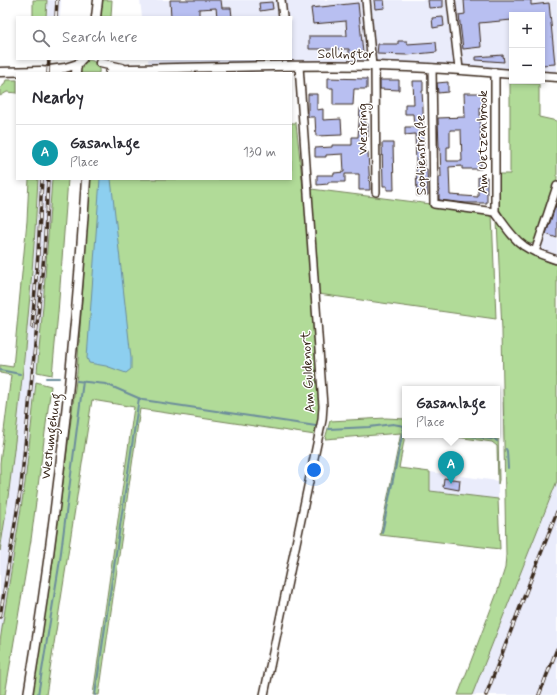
<!DOCTYPE html>
<meta charset="utf-8">
<style>
body{margin:0;font-family:Mynerve,sans-serif;background:#f2f2f3;color:#2b2b33}
.controls{position:absolute;right:12px;top:12px;display:grid;overflow:hidden;border-radius:0px;box-shadow:0 2px 6px #0003}
.controls button{width:36px;height:36px;display:grid;place-items:center;padding:0;border:0;border-bottom:1px solid #e1e1e2;background:#fff;color:#2b2b33;font:20px sans-serif}
.you{position:absolute;left:314px;top:470px;width:14px;height:14px;margin:-10px;border:3px solid #fff;border-radius:50%;background:#1a73e8;box-shadow:0 0 0 6px #1a73e833}
.badge{display:grid;place-items:center;width:26px;height:26px;border-radius:50%;background:#7c3aed;color:#fff;font-size:13px;font-weight:700}
.pin{position:absolute;translate:-50% -33px;filter:drop-shadow(0 1px 2px #0008)}
.pin::after{content:'';position:absolute;top:21px;width:14px;height:12px;background:inherit;clip-path:polygon(0 0,100% 0,50% 100%)}
.popup{position:absolute;left:402px;top:386px;width:98px;height:52px;box-sizing:border-box;display:grid;place-content:center;border-radius:0px;background:#fff;filter:drop-shadow(0 1px 3px #0005);font-size:13px;white-space:nowrap;color:#7c7c81}
.popup b{font-size:15px;color:#2b2b33}
.popup::after{content:'';position:absolute;left:50%;top:100%;margin-left:-8px;border:8px solid transparent;border-top-color:#fff}
.list{margin:0;padding:0;list-style:none}
h2{display:flex;justify-content:space-between;align-items:center;height:52px;margin:0;padding:0 16px;font-size:17px}
h2 small{font-size:13px;font-weight:400;color:#7c7c81}
.list li{display:grid;grid-template-columns:26px 1fr auto;gap:12px;align-items:center;box-sizing:border-box;height:56px;padding:0 16px;border-top:1px solid #e1e1e2}
.list b{display:block;font-size:15px;white-space:nowrap}
.list p{margin:0;font-size:13px;white-space:nowrap;color:#7c7c81}
.list em{font-size:13px;font-style:normal;color:#7c7c81}
.icon{flex:none;width:22px;height:22px;fill:none;stroke:currentColor;stroke-width:2;stroke-linecap:round;stroke-linejoin:round}
.map{position:relative;flex:none;width:557px;height:695px;overflow:hidden}
.search{position:absolute;background:#fff;box-shadow:0 2px 6px #0003;left:16px;top:16px;width:276px;height:44px;display:flex;align-items:center;gap:10px;box-sizing:border-box;padding:0 14px;border-radius:0px;color:#7c7c81;font-size:15px}
.panel{position:absolute;background:#fff;box-shadow:0 2px 6px #0003;left:16px;top:72px;width:276px;height:108px;border-radius:0px}
.map>svg:first-child{display:block}
.built{fill:#eaecfb}
.green{fill:#b1db98;stroke:#76825b}
.water{fill:#8dcfef;stroke:#6c8d9b}
.lines{fill:none;stroke-linecap:round;stroke-linejoin:round}
.stream{stroke:#6c8d9b;stroke-width:2}
.building{fill:#b8bff1;stroke:#3b2a1e;fill-rule:evenodd}
.minor-casing{stroke:#3b2a1e;stroke-width:10}
.major-casing{stroke:#3b2a1e;stroke-width:11}
.minor{stroke:#fff;stroke-width:7}
.major{stroke:#fff;stroke-width:8}
.rail-casing{stroke:#3b2a1e;stroke-width:3.5}
.rail{stroke:#fff;stroke-width:2;stroke-dasharray:6;stroke-linecap:butt}
.labels{text-anchor:middle;stroke-width:3;stroke-linejoin:round;paint-order:stroke}
.street-label{font-size:14px;fill:#3b2a1e;stroke:#fff}
</style>
<div class="map">
<svg width="557" height="695" viewBox="0 0 557 695">
<rect width="100%" height="100%" fill="#fff"/>
<filter id="ink" filterUnits="userSpaceOnUse"><feTurbulence type="fractalNoise" baseFrequency=".025" numOctaves="2"/><feDisplacementMap in="SourceGraphic" scale="8" xChannelSelector="R" yChannelSelector="G"/><feConvolveMatrix kernelMatrix="1 2 1 2 8 2 1 2 1" color-interpolation-filters="sRGB"/></filter>
<g filter="url(#ink)">
<path class="built" d="M47 0H61L60 17H46Z
M140 0H557V75L542 74V15H512V72L254 65V73H150L148 59H291V17H142Z
M38 179H52L43 306 25 483 0 641V551L3 532 23 369 36 220Z
M557 179V265L531 255Z
M430 472 498 481V499L430 491Z
M557 481V695H472L533 541Z"/>
<path class="green" d="M33 0H47L46 17H33Z
M102 0H112L111 17H101Z
M89 60C96 61 100 66 99 73H80C80 66 82 61 89 60Z
M6 80H17V93L7 92 0 96V88L4 85Z
M510 83 539 84V117L557 121V179L536 242C522 250 507 224 502 214 501 212 499 209 498 206 496 198 497 183 497 174H510Z
M291 123H296L303 188 431 204V206L492 214 496 319 311 293 319 411 318 422 315 435 140 409 99 695H93L134 407 92 400 46 695H32L52 568 77 373 90 179H291Z
M29 179H38C34 261 26 343 17 425 12 467 7 509 0 551V463L11 375 0 373V365L13 367 27 221Z
M52 179H68L58 313 52 375 37 372 43 306Z
M497 221H499L532 253 531 255 557 265V481L472 695H458L497 593 505 568 506 555 502 330Z
M36 382 51 386 31 540 5 695H0V641L25 483Z
M386 418 405 419V435L399 468 430 472V491L498 499 500 549 380 535 401 433 325 439 330 421Z
M497 431H498L499 480 498 484 497 446 492 442 443 435H497Z"/>
<path class="water" d="M100 179H111L131 358V369L126 373 106 366 89 363 87 358Z"/>
<g class="lines">
<path class="stream" d="M0 370 20 374
M46 378H59
M77 381 106 384 143 400 316 426
M329 429 369 427 393 424 404 426
M465 435 491 439 494 438 497 441
M506 449 507 451 508 468
M382 533 404 426
M38 695 60 560 83 381
M95 695 139 398"/>
</g>
<path class="building" d="M170 0H221L222 8H231L232 17H217L216 8 199 9V17H171Z
M374 0H384L385 8 375 9Z
M428 0H443V7L429 8Z
M464 0H531V5L549 3 555 64 542 65V15H512V20L479 23 481 47 463 49 459 15 465 14Z
M272 2 273 9 260 11 259 3Z
M358 3 363 53 349 54V49H309V36H347L346 21 313 24 311 8Z
M443 17 444 26 433 28 432 18Z
M398 41H407V44L436 42 437 52 407 55 377 54 378 44H398Z
M503 55 504 62 476 60V57Z
M328 78 367 79V89H354L353 105H333V88H328Z
M380 80H399V90L380 89Z
M413 81H423V91H422L423 108 424 169H427L428 195 417 196 415 134 405 135V127H414L413 114H405V104H414Z
M448 82V92L438 93 437 83Z
M464 93H485V107H480L481 169H462V166L449 167 450 195 478 197V177H487V203H466L439 200V177H441L440 147H439L438 118 465 117ZM450 130H461L462 161H447V147H450Z
M308 94H317V110L323 109V120L341 119 342 135 316 136 315 117H308Z
M360 108H365V124H368V137H365V152H368L370 190H359V174H345V182H328V184L317 185V175H334V173L344 172 343 154 326 155V157H315V148L332 147V145H352V137H358Z
M382 143H393L394 190H387V186H383Z
M557 202V238L546 234Z
M444 478 460 480 459 490 443 487Z"/>
<g class="lines">
<defs>
<path id="minor" d="M281 0 283 17
M366 0 372 66
M451 0 459 69
M375 66 376 192
M432 68 434 204 495 212
M495 72V212
M495 212C504 224 512 238 524 246 534 253 546 256 557 260
M535 252 557 186
M264 695 322 420 323 406 299 66"/>
<path id="major" d="M96 17 98 0
M100 63 122 68
M49 70 65 68 78 64
M0 72 41 71 58 73
M76 73C76 67 77 63 82 59
M110 73 117 70 131 69C213 68 294 64 376 66 422 67 467 70 512 74
M542 76 557 77
M28 695C56 524 75 352 86 179"/>
</defs>
<use href="#minor" class="minor-casing"/>
<use href="#major" class="major-casing"/>
<use href="#minor" class="minor"/>
<use href="#major" class="major"/>
<defs>
<path id="rail" d="M56 17 57 0
M48 73 49 59
M32 327 38 254 42 179
M0 617 21 486 44 255 48 179
M486 695 557 512
M539 695 557 649"/>
</defs>
<use href="#rail" class="rail-casing"/>
<use href="#rail" class="rail"/>
</g>
</g>
<g class="labels">
<g class="street-label">
<text x="346" y="58">Sollingtor</text>
<text transform="translate(362 129) rotate(-90)" y="5">Westring</text>
<text transform="translate(482 142) rotate(-90)" y="5">Am Uetzenbrook</text>
<text transform="translate(420 155) rotate(-91)" y="5">Sophienstraße</text>
<text transform="translate(307 372) rotate(-93)" y="5">Am Guldenort</text>
<text transform="translate(50 436) rotate(-83)" y="5">Westumgehung</text>
</g>
</g>
</svg>
<div class="controls">
<button>+</button>
<button>−</button>
</div>
<div class="you"></div>
<div class="pin badge" style="left:451px;top:484px;background:#0f9aa8">A</div>
<div class="popup"><b>Gasanlage</b>Place</div>
<div class="search"><svg class="icon" aria-label="search" viewBox="0 0 24 24"><circle cx="10" cy="10" r="6"/><path d="M15 15l6 6"/></svg>Search here</div>
<section class="panel">
<h2>Nearby<small></small></h2>
<ul class="list">
<li><span class="badge" style="background:#0f9aa8">A</span><div><b>Gasanlage</b><p>Place</p></div><em>130 m</em></li>
</ul>
</section>
</div>
